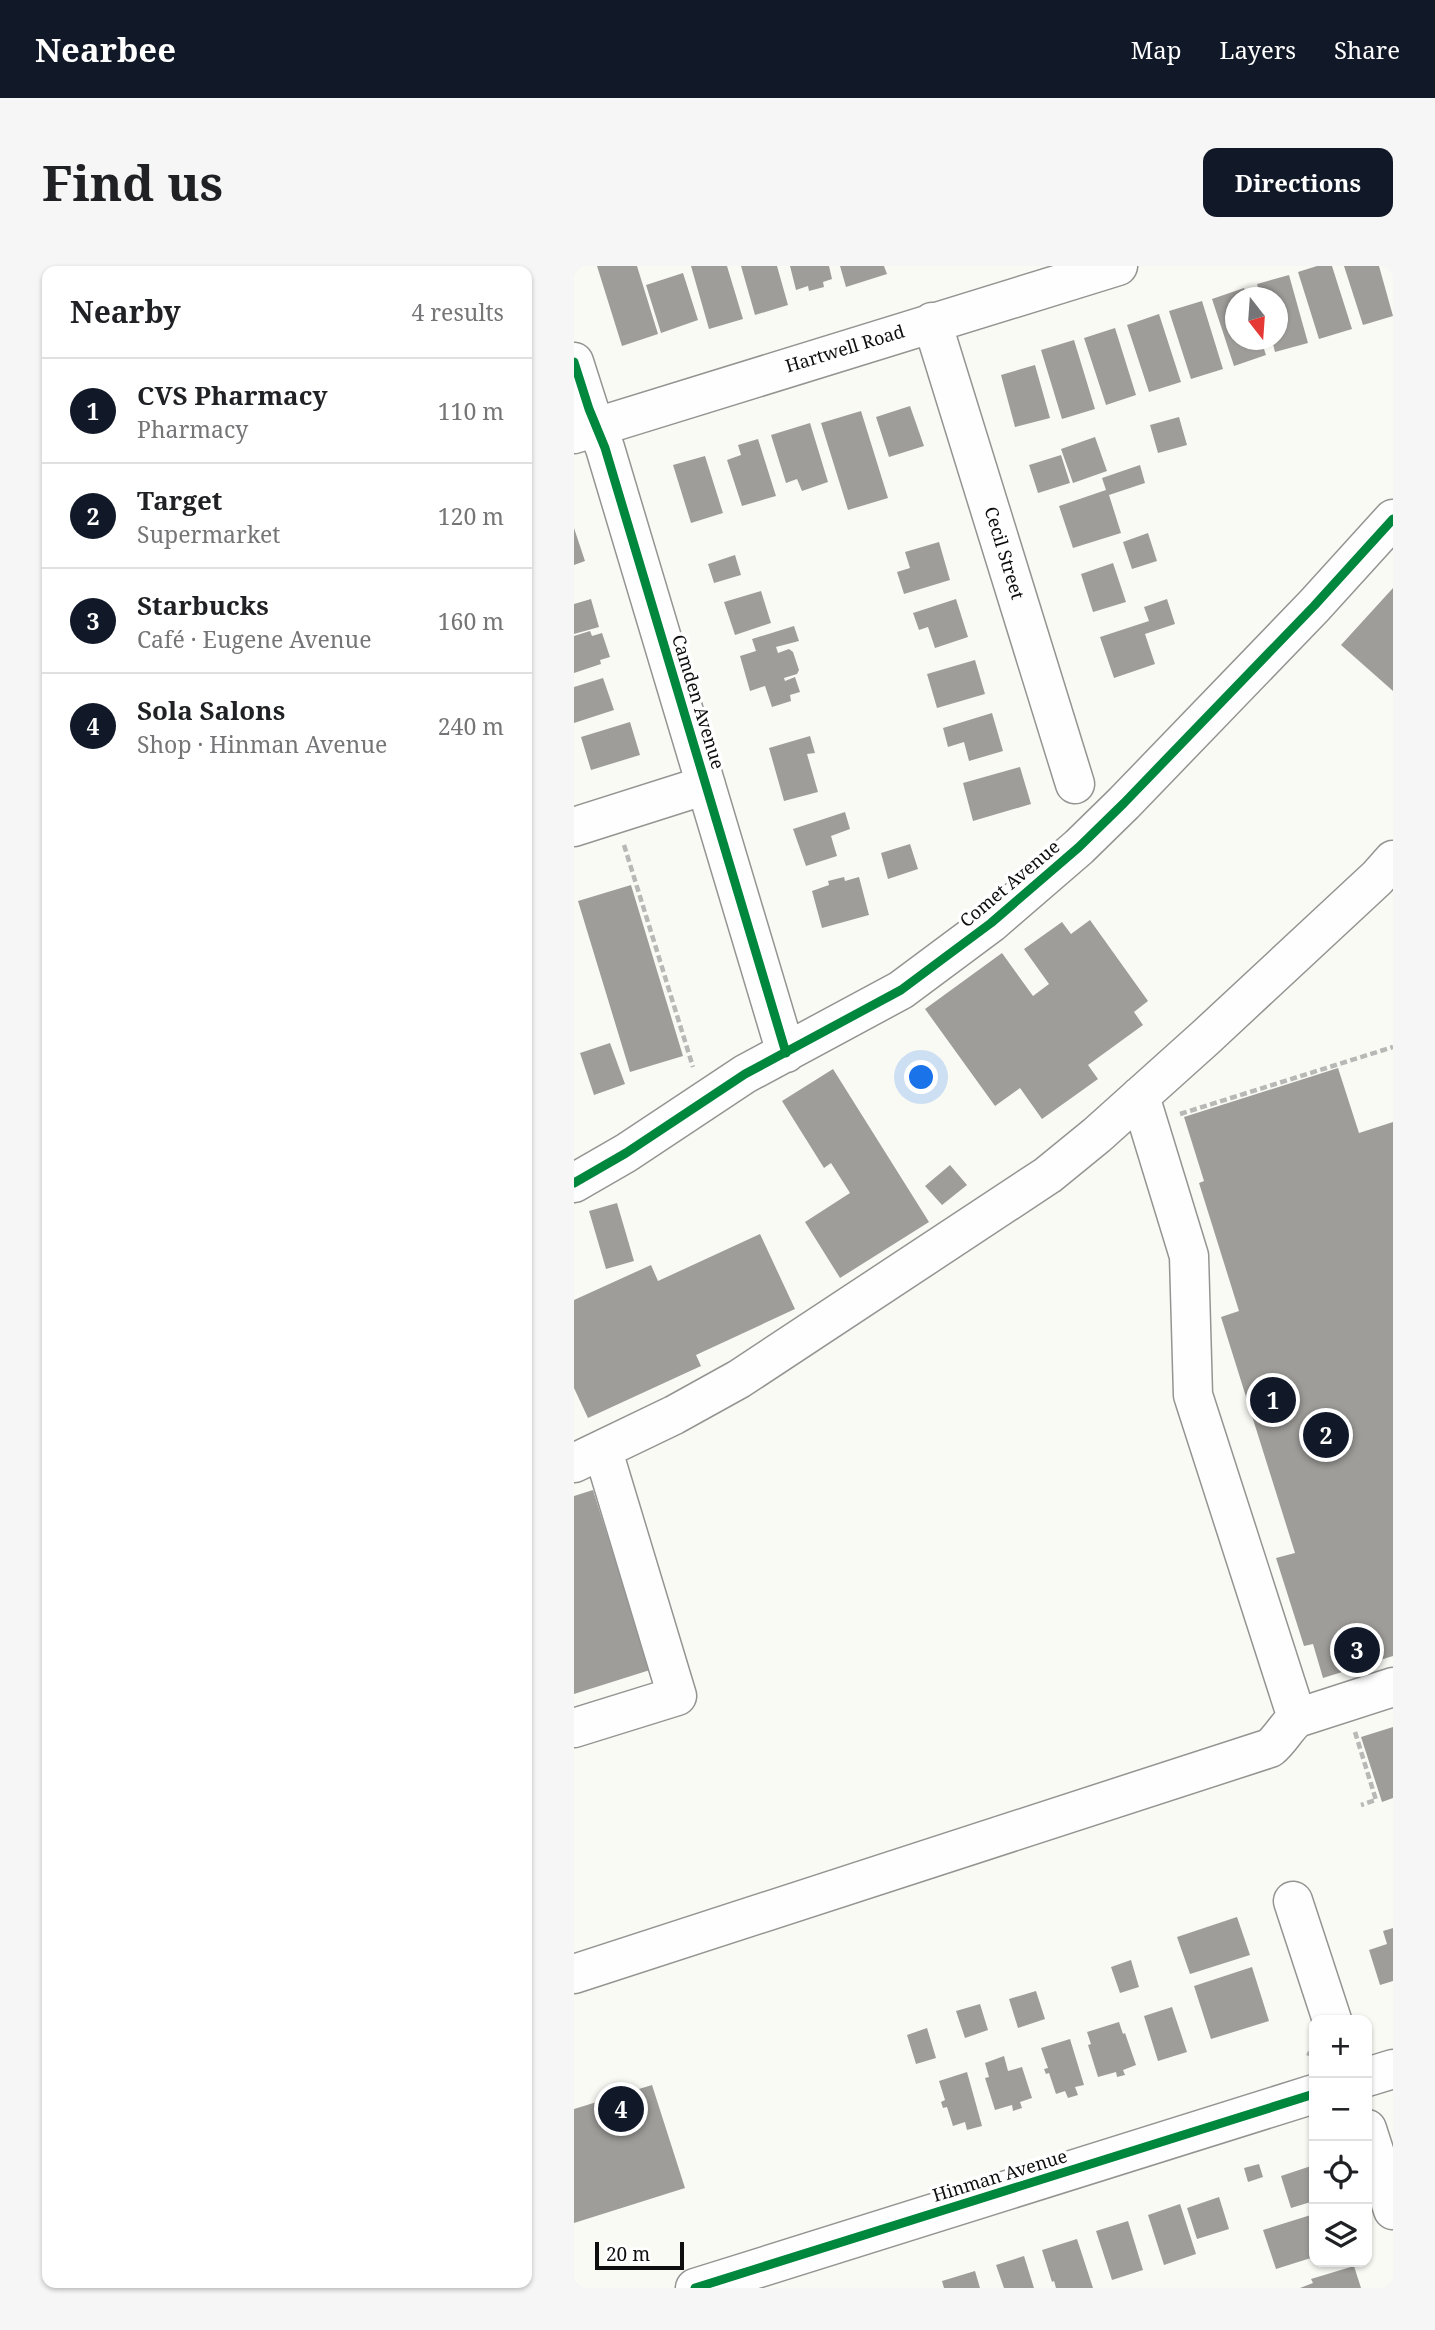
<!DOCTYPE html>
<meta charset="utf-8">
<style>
body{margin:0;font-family:"Noto Serif",serif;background:#f6f6f6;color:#202124}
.controls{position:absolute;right:21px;bottom:21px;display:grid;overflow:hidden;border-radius:14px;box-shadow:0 2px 5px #0004}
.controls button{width:63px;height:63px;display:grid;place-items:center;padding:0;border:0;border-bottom:2px solid #e0e0e0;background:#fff;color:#202124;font:35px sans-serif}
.compass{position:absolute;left:651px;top:21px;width:63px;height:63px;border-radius:50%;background:#fff;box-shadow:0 2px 5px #0004;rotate:163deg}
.scale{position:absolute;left:21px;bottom:18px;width:89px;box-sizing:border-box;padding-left:7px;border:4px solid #0e0e0e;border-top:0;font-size:19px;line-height:24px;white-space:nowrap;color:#0e0e0e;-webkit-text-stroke:5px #fff;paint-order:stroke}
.you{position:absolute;left:348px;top:812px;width:24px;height:24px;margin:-18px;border:5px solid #fff;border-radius:50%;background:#1a73e8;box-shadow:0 0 0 10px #1a73e833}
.badge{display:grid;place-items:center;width:46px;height:46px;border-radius:50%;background:#111827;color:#fff;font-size:23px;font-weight:700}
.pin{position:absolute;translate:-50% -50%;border:4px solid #fff;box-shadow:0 2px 7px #0006}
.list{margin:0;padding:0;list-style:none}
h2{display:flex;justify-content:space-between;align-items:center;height:91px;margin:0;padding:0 28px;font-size:30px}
h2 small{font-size:23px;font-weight:400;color:#757577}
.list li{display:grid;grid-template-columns:46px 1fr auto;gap:21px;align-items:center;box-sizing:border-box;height:105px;padding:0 28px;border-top:2px solid #e0e0e0}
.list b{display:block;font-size:26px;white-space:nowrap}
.list p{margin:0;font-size:23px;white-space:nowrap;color:#757577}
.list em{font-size:23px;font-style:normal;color:#757577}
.icon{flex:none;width:38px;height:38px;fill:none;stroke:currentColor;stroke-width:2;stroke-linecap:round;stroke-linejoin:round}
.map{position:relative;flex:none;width:819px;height:2022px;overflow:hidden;border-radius:14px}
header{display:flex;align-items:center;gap:42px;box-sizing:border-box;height:98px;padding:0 35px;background:#111827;color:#fff}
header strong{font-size:33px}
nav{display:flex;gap:38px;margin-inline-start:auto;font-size:24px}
.intro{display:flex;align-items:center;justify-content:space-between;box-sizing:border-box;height:168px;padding:0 42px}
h1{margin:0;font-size:49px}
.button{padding:18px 32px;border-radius:14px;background:#111827;color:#fff;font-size:24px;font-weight:700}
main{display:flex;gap:42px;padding:0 42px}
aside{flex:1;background:#fff;border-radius:14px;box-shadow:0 2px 5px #0004}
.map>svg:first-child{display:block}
.building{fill:#9e9d9a}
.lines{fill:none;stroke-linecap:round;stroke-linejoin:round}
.minor-casing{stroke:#949492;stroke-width:41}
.path{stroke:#b8b8b7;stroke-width:4.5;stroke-dasharray:7 3.5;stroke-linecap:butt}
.minor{stroke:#fefefe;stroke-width:38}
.cycleway-casing{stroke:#fff;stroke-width:13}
.cycleway{stroke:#00873e;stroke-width:9}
.labels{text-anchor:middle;stroke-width:7;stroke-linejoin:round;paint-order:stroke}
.street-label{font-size:18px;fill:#0e0e0e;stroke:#fff}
</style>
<header>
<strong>Nearbee</strong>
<nav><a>Map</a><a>Layers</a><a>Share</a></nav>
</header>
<div class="intro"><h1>Find us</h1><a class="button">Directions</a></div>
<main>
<aside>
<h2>Nearby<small>4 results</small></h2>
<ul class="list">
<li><span class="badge">1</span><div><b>CVS Pharmacy</b><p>Pharmacy</p></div><em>110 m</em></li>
<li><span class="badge">2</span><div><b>Target</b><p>Supermarket</p></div><em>120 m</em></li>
<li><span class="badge">3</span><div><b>Starbucks</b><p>Café · Eugene Avenue</p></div><em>160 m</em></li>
<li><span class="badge">4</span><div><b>Sola Salons</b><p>Shop · Hinman Avenue</p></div><em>240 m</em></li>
</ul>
</aside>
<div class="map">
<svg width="819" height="2022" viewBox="0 0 819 2022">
<rect width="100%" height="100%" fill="#fafaf5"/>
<path class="building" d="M23 0H63L84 68 48 80Z
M117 0H153L169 53 135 63Z
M167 0H203L214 39 181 49Z
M216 0H255L258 13 249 16 250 21 235 25 234 20 222 24Z
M266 0H310L313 8 272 21Z
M743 0H758L778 63 745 73 724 6Z
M770 0H805L819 50 789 59Z
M109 7 124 54 87 67 72 19Z
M715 9 734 77 701 86 698 74H704V32H687L683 18Z
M670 22 673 32H662V74H687L692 89 660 100 638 33Z
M628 35 649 103 617 113 595 45Z
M585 48 607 116 575 126 553 59Z
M541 62 562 129 532 139 510 72Z
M500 74 521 143 488 153 467 84Z
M461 99 476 152 441 161 427 109Z
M336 140 350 180 315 191 302 151Z
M287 145 314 232 274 244 247 157Z
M605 151 613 179 584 187 576 159Z
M236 157 254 216 228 225 223 213 212 217 197 169Z
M521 171 533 205 499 217 487 183Z
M184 173 202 230 168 240 153 194 167 189 164 179Z
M487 189 496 217 464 227 455 199Z
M131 190 149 247 117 257 99 199Z
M566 199 571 217 535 229 547 267 499 282 485 240 532 224 528 212Z
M0 262 11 295 0 299Z
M574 267 583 295 558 303 549 276Z
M365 276 376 314 330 328 323 306 336 302 331 286Z
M161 289 167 309 140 317 134 298Z
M539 297 552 336 519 346 507 308Z
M819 322V425L767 379Z
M187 325 197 357 161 369 150 336Z
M17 333 25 361 0 368V338Z
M382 333 394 371 361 382 354 361 345 364 339 347Z
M593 333 601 358 571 368 581 398 540 412 526 371 575 355 570 341Z
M220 360 225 375 202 381 204 387 215 383 219 386 225 404 223 408 210 412 211 415 221 411 226 426 216 429 217 435 198 441 191 420 176 425 166 390 182 385 178 373Z
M16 365 18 370 28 367 36 391 26 394 27 398 0 407V370Z
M401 394 411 428 363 442 353 408Z
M29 412 40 444 0 457V421Z
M418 447 429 485 395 495 390 476 374 481 369 462Z
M56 456 66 489 17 504 7 471Z
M236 470 241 487 233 488 244 526 210 535 195 482Z
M446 501 457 538 399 555 389 517Z
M271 546 276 563 257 570 263 590 232 600 219 563Z
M336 578 344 603 314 613 307 587Z
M270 611 271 615 285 611 295 649 248 662 238 625 255 619 254 615Z
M57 619 109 790 56 806 4 635Z
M516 654 574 735 560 746 569 759 514 799 524 813 468 853 446 822 421 840 351 743 428 687 459 730 475 718 450 683 488 656 497 668Z
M36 777 51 818 20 829 6 787Z
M764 802 785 867 819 856V1390L749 1412 739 1378 730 1380 702 1292 721 1287 647 1051 665 1045 625 917 630 915 610 851Z
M259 803 355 956 266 1012 231 956 276 927 257 897 250 902 208 835Z
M376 899 393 919 368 939 351 920Z
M43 937 60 995 32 1003 15 945Z
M186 968 221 1043 122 1089 127 1100 14 1152 0 1122V1034L77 999 84 1015Z
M19 1224 76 1404 0 1428V1230Z
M819 1461V1532L808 1536 787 1471Z
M663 1651 676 1689 616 1708 603 1671Z
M819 1662V1715L806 1719 795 1684 813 1678 809 1665Z
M557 1694 565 1721 546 1727 537 1701Z
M678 1701 695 1755 637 1773 620 1720Z
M462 1725 471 1753 444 1762 435 1733Z
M406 1738 414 1764 391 1772 382 1745Z
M598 1741 613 1786 584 1795 570 1750Z
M545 1756 549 1768 551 1767 562 1799 549 1804 551 1809 543 1811 542 1806 524 1811 514 1779 517 1778 513 1766Z
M353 1762 362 1792 342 1798 333 1769Z
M496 1773 510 1819 501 1821 504 1829 494 1832 491 1825 482 1828 475 1807 472 1808 470 1803 474 1802 467 1782Z
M430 1790 434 1805 448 1801 458 1832 446 1836 448 1842 439 1845 438 1839 421 1844 411 1812 415 1811 411 1797Z
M393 1806 408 1860 393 1864 391 1856 379 1860 373 1841 369 1842 367 1836 371 1834 365 1815Z
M78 1819 111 1922 0 1957V1843Z
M685 1898 689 1911 674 1916 670 1902Z
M740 1899V1935L717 1942 707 1910Z
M645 1931 655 1963 623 1973 613 1942Z
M606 1938 622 1988 590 1999 574 1949Z
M740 1948V1991L702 2003 689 1964Z
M554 1955 569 2004 538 2014 522 1965Z
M503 1973 519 2022H482L480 2015 478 2016 468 1984Z
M450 1990 460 2022H430L422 1999Z
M780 2000 787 2022H726L739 2017 737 2013Z
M401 2005 406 2022H370L368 2015Z"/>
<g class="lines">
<defs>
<path id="minor" d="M358 56 501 518
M0 96 15 143 31 182 212 787
M0 168 544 0
M0 561 132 519
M566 830 615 990 619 1129 723 1452
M0 917 52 887 171 808 327 724 417 657 505 581 550 537 740 340 819 253
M0 1197 100 1149 165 1113 474 909 523 869 631 772 803 612 819 594
M0 1462 103 1430 29 1185
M719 1635 758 1754
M0 1708 696 1482C707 1473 712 1461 723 1452L819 1421
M793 1811 819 1803
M793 1863 819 1944
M121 2022 740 1828"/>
</defs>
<use href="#minor" class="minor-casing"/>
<path class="path" d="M50 579 119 801
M606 848 819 781
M781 1466 802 1534 787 1539
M793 1774 798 1765
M733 1787 740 1790"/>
<use href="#minor" class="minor"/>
<defs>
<path id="cycleway" d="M0 96 15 143 31 182 212 787
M0 917 52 887 171 808 327 724 417 657 505 581 550 537 740 340 819 253
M121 2022 740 1828"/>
</defs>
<use href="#cycleway" class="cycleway-casing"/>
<use href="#cycleway" class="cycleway"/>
</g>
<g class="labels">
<g class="street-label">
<text transform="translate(271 83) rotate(-17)" y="6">Hartwell Road</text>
<text transform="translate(430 287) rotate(73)" y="6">Cecil Street</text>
<text transform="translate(124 436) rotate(73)" y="6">Camden Avenue</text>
<text transform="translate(436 618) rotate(-40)" y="6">Comet Avenue</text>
<text transform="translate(426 1910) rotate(-17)" y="6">Hinman Avenue</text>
</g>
</g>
</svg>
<div class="controls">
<button>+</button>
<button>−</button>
<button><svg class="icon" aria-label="locate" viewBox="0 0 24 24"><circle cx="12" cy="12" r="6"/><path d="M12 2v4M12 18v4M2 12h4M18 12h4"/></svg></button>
<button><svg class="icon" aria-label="layers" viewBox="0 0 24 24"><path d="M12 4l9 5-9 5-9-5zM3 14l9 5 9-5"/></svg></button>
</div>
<svg class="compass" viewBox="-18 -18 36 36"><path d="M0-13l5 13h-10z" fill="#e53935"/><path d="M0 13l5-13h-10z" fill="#757577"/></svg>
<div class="scale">20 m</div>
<div class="you"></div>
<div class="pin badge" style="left:699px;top:1134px">1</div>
<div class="pin badge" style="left:752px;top:1169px">2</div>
<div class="pin badge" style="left:783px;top:1384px">3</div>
<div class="pin badge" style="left:47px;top:1843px">4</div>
</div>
</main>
